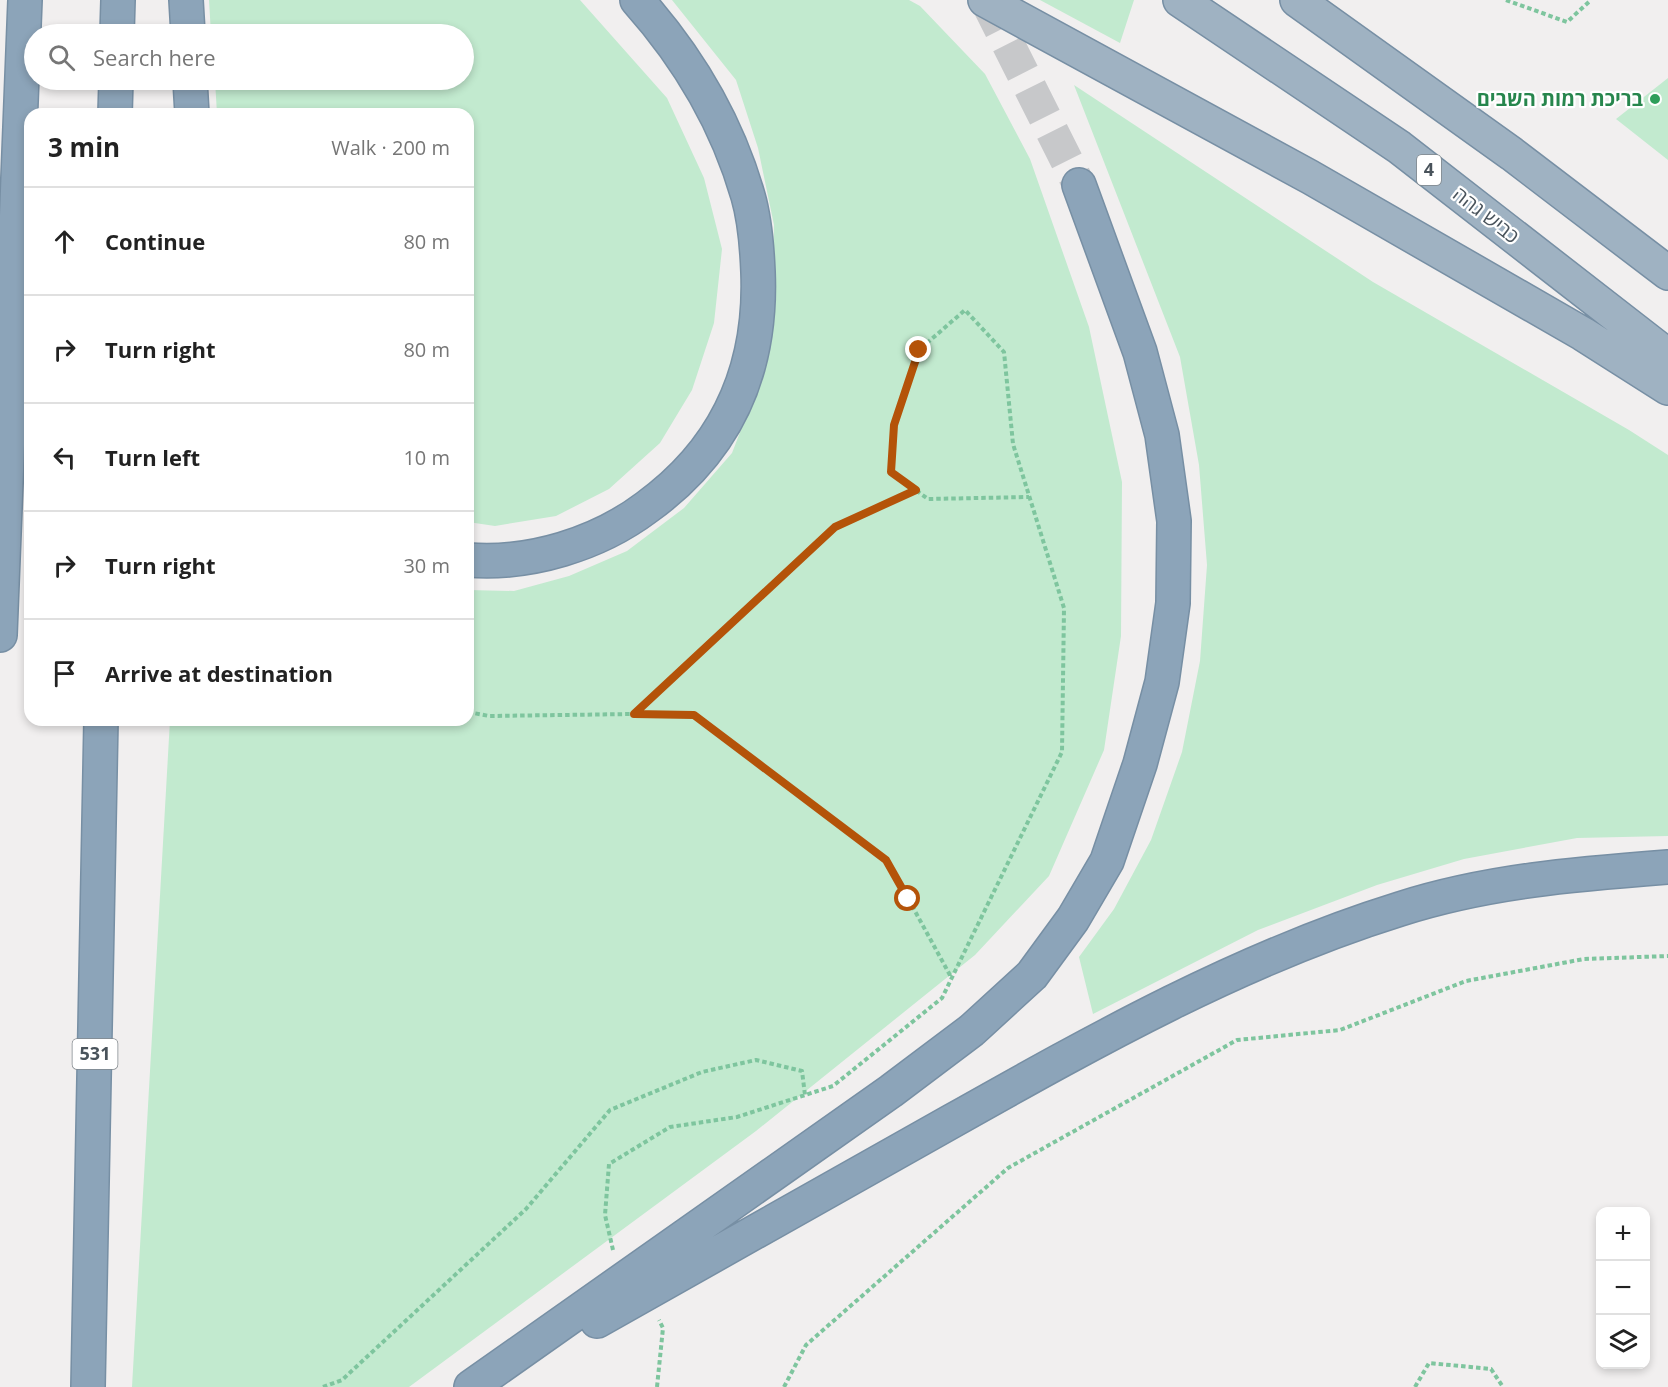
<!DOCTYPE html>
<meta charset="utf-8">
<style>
body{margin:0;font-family:"Open Sans","Noto Sans Hebrew",sans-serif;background:#f2f2f2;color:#222}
.controls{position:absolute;right:18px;bottom:18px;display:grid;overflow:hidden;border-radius:12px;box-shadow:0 3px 9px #0003}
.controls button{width:54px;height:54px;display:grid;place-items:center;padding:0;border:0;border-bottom:2px solid #e0e0e0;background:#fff;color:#222;font:30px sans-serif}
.stop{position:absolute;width:18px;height:18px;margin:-14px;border:4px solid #b45309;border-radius:50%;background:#fff}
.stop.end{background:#b45309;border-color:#fff;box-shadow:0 2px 6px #0008}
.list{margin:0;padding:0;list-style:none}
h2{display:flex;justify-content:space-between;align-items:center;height:78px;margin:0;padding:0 24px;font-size:26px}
h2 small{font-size:20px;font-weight:400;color:#767676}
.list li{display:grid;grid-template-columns:39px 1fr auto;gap:18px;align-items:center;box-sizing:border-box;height:108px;padding:0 24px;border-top:2px solid #e0e0e0}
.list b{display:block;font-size:22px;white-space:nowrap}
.list em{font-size:20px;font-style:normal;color:#767676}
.icon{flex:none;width:33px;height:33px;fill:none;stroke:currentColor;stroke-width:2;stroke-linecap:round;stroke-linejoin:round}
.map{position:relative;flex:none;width:1668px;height:1387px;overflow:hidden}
.search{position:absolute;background:#fff;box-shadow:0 3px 9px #0003;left:24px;top:24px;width:450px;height:66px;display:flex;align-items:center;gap:15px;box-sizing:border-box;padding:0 21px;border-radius:33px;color:#767676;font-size:22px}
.panel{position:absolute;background:#fff;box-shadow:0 3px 9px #0003;left:24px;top:108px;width:450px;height:618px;border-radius:18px}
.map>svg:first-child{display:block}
.green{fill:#c2eacf}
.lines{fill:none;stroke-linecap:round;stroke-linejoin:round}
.motorway-tunnel{stroke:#c7c8ca;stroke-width:33;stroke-dasharray:33 16;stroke-linecap:butt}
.trunk-casing{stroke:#778fa4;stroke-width:36}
.motorway-casing{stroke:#778fa4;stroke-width:36}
.path{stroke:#7ec59e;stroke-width:4;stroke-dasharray:4.5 3;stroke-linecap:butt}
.trunk{stroke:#9fb2c2;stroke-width:33}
.motorway{stroke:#8ca4b9;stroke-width:33}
.route{stroke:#b45309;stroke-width:8}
.leisure-dot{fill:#2e9e5b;stroke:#fff;stroke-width:2}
.labels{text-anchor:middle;stroke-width:4.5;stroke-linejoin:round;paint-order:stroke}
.shield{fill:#fff;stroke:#80878c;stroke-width:1.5}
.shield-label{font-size:18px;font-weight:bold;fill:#49535b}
.leisure-label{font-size:20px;font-weight:bold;fill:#27864d;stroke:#fff;text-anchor:end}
.street-label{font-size:20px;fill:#49535b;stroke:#fff}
</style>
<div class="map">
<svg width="1668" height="1387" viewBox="0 0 1668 1387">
<rect width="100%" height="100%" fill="#f1efef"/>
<path class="green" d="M209 0H580L667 98 704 178 722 249 714 323 692 390 660 443 609 489 556 516 495 526 468 522V114H217L215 80H464V34H211Z
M672 0H909L920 6 985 74 1030 159 1089 327 1122 482 1121 636 1104 750 1049 876 975 955 756 1131 409 1387H132L170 720H468V590L514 591 569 576 627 551 684 508 732 453 759 383 772 308 774 225 758 148 736 80Z
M1040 0H1134L1120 43Z
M1668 78V160L1616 119Z
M1074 85 1373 282 1629 430 1668 455V836L1577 838 1464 859 1377 885 1258 930 1093 1014 1079 957 1114 909 1151 840 1182 752 1200 661 1207 565 1199 465 1180 357Z"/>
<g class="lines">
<path class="motorway-tunnel" d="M986 0 1079 185"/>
<defs>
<path id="trunk" d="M985 0 1310 177 1583 334 1668 388
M1180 0 1399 147 1668 356
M1297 0 1512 154 1668 273"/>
<path id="motorway" d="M186 0 188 34
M117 34 118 0
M190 80 192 114
M115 114 116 80
M468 560C530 565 598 544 647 507 727 449 762 370 758 272 757 247 755 220 748 196 727 123 687 56 637 0
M0 635 25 0
M597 1321C715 1254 834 1188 952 1121 1096 1040 1242 958 1400 909 1487 881 1577 874 1668 867
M88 1387 101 720
M471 1387 891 1091 972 1030 1032 975 1073 919 1107 861 1140 764 1162 682 1173 603 1174 521 1162 435 1140 352 1079 185"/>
</defs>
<use href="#trunk" class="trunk-casing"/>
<use href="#motorway" class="motorway-casing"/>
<path class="path" d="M1506 0 1567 22 1591 0
M468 712 489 716 634 714 835 527 916 490
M635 714 694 715 887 860 951 977
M613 1250 605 1215 609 1164 670 1127 737 1117 833 1086 942 998 1062 752 1064 608 1013 444 1004 352 965 310 919 350 894 425 891 472 928 499 1029 497
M323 1387 342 1380 526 1209 610 1110 702 1072 756 1060 802 1071 805 1095
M657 1387 663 1328 659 1320
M784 1387 806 1345 1008 1168 1237 1040 1340 1030 1466 981 1584 959 1668 956
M1415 1387 1429 1363 1491 1369 1503 1387"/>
<use href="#trunk" class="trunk"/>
<use href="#motorway" class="motorway"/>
</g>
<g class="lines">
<path class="route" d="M908 899 886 860 694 715 634 714 835 527 916 490 891 472 894 425 919 350"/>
</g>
<circle class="leisure-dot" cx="1655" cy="99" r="6"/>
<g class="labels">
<g class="shield">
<rect x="1417" y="155" width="24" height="30" rx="4.5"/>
<rect x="72.5" y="1039" width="45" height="30" rx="4.5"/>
</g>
<g class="shield-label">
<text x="1429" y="176">4</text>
<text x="95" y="1060">531</text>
</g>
<g class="leisure-label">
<text x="1643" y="106">בריכת רמות השבים</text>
</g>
<g class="street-label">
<text transform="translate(1486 215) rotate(38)" y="7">כביש גהה</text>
</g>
</g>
</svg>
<div class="controls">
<button>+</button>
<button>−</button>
<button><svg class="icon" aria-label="layers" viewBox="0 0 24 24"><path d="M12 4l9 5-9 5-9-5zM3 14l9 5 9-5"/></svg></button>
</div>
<div class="stop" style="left:908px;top:899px"></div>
<div class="stop end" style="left:919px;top:350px"></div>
<div class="search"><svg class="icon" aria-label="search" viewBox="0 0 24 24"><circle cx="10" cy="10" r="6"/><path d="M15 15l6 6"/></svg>Search here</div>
<section class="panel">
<h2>3 min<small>Walk · 200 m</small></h2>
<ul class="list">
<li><svg class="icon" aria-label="ahead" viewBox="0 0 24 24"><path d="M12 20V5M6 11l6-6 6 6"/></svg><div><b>Continue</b></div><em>80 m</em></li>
<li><svg class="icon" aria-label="right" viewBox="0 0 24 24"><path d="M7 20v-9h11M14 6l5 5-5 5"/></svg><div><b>Turn right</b></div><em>80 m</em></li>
<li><svg class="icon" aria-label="left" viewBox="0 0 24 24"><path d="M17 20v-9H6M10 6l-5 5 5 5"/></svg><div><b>Turn left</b></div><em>10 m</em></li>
<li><svg class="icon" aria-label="right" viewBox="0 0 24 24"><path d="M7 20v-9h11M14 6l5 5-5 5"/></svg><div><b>Turn right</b></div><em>30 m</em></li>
<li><svg class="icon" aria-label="arrive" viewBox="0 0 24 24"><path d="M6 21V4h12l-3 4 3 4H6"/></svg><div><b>Arrive at destination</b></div></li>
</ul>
</section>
</div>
